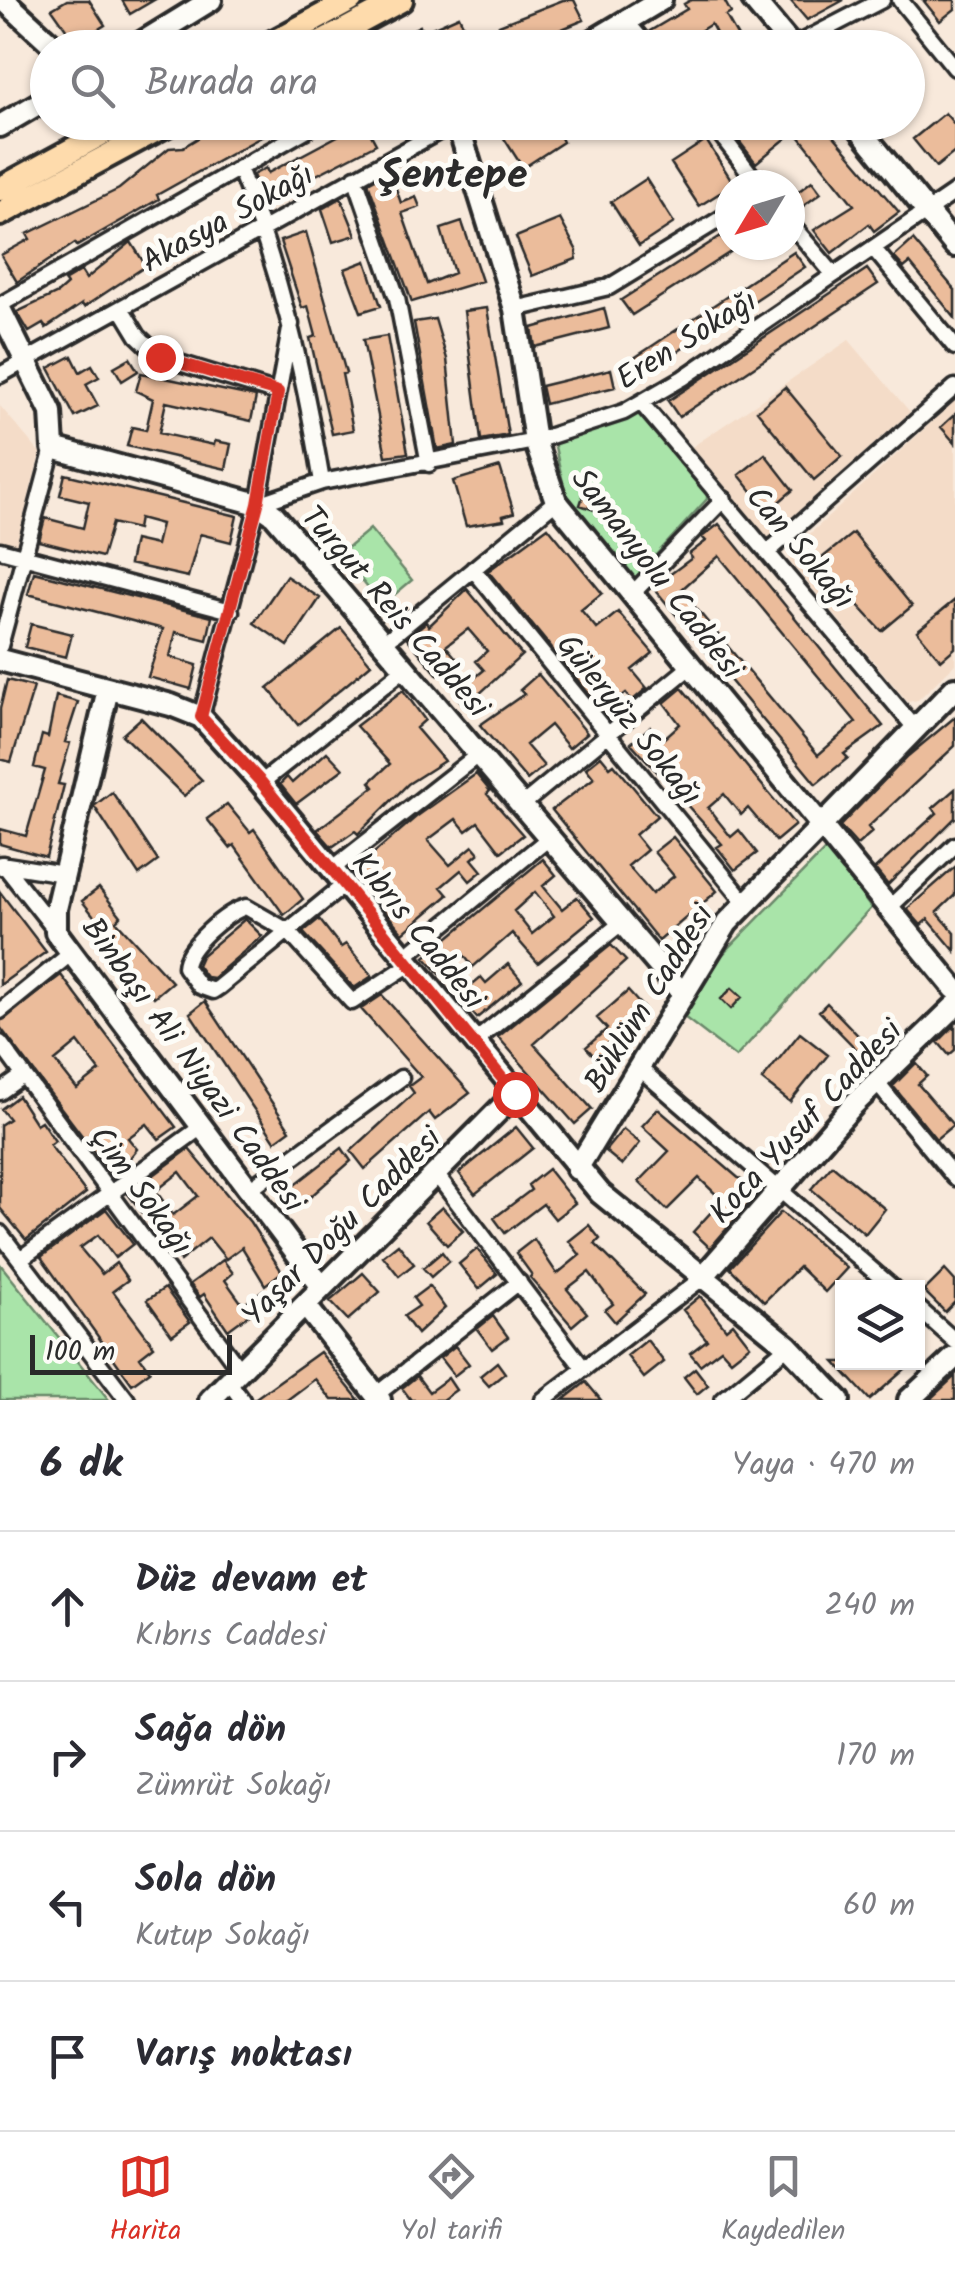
<!DOCTYPE html>
<html lang="tr">
<meta charset="utf-8">
<style>
body{margin:0;font-family:Kalam,sans-serif;background:#f2f2f3;color:#2b2b33}
.controls{position:absolute;right:30px;bottom:30px;display:grid;overflow:hidden;border-radius:0px;box-shadow:0 2px 8px #0004}
.controls button{width:90px;height:90px;display:grid;place-items:center;padding:0;border:0;border-bottom:2px solid #e1e1e2;background:#fff;color:#2b2b33;font:50px sans-serif}
.compass{position:absolute;left:715px;top:170px;width:90px;height:90px;border-radius:50%;background:#fff;box-shadow:0 2px 8px #0004;rotate:232deg}
.scale{position:absolute;left:30px;bottom:25px;width:202px;box-sizing:border-box;padding-left:10px;border:5px solid #2b2b2b;border-top:0;font-size:28px;line-height:35px;white-space:nowrap;color:#2b2b2b;-webkit-text-stroke:8px #fdfcf7;paint-order:stroke}
.stop{position:absolute;width:30px;height:30px;margin:-22px;border:8px solid #d93025;border-radius:50%;background:#fff}
.stop.end{background:#d93025;border-color:#fff;box-shadow:0 2px 10px #0008}
.list{margin:0;padding:0;list-style:none}
h2{display:flex;justify-content:space-between;align-items:center;height:130px;margin:0;padding:0 40px;font-size:42px}
h2 small{font-size:32px;font-weight:400;color:#7c7c81}
.list li{display:grid;grid-template-columns:65px 1fr auto;gap:30px;align-items:center;box-sizing:border-box;height:150px;padding:0 40px;border-top:2px solid #e1e1e2}
.list b{display:block;font-size:38px;white-space:nowrap}
.list p{margin:0;font-size:32px;white-space:nowrap;color:#7c7c81}
.list em{font-size:32px;font-style:normal;color:#7c7c81}
.icon{flex:none;width:55px;height:55px;fill:none;stroke:currentColor;stroke-width:2;stroke-linecap:round;stroke-linejoin:round}
.map{position:relative;flex:none;width:955px;height:1400px;overflow:hidden}
.search{position:absolute;background:#fff;box-shadow:0 2px 8px #0004;left:30px;right:30px;top:30px;height:110px;display:flex;align-items:center;gap:25px;box-sizing:border-box;padding:0 35px;border-radius:55px;color:#7c7c81;font-size:38px}
.sheet{height:730px;background:#fff}
nav{display:flex;justify-content:space-around;align-items:center;box-sizing:border-box;height:140px;border-top:2px solid #e1e1e2;background:#fff;font-size:28px;color:#7c7c81}
nav a{display:grid;justify-items:center;gap:5px}
nav .on{color:#d93025}
.map>svg:first-child{display:block}
.built{fill:#f4dcc8}
.green{fill:#a9e4a9;stroke:#6a886a;stroke-width:2.5}
.building{fill:#ebbc9b;stroke:#2b2b2b;stroke-width:2.5;fill-rule:evenodd}
.lines{fill:none;stroke-linecap:round;stroke-linejoin:round}
.street-casing{stroke:#2b2b2b;stroke-width:21}
.secondary-casing{stroke:#2b2b2b;stroke-width:28}
.primary-casing{stroke:#2b2b2b;stroke-width:30}
.street{stroke:#fdfcf7;stroke-width:14}
.secondary{stroke:#fdfcf7;stroke-width:20}
.primary{stroke:#fedbac;stroke-width:22}
.route{stroke:#d93025;stroke-width:12}
.labels{text-anchor:middle;stroke-width:10;stroke-linejoin:round;paint-order:stroke}
.street-label{font-size:32px;fill:#2b2b2b;stroke:#fdfcf7}
.district-label{font-size:42px;font-weight:bold;fill:#2b2b2b;stroke:#fdfcf7}
</style>
<div class="map">
<svg width="955" height="1400" viewBox="0 0 955 1400">
<rect width="100%" height="100%" fill="#f8e9db"/>
<filter id="ink" filterUnits="userSpaceOnUse"><feTurbulence type="fractalNoise" baseFrequency=".01" numOctaves="2"/><feDisplacementMap in="SourceGraphic" scale="20" xChannelSelector="R" yChannelSelector="G"/><feConvolveMatrix kernelMatrix="1 2 1 2 8 2 1 2 1" color-interpolation-filters="sRGB"/></filter>
<g filter="url(#ink)">
<path class="built" d="M849 340 910 412 768 538 692 447Z
M955 401V664L918 700 908 702 790 562V552Z
M0 406 40 453 16 547 0 542Z"/>
<path class="green" d="M638 414 707 491V499L634 579 567 501 554 442Z
M370 529 412 580 382 605 340 554Z
M827 848 871 908 736 1057 684 1017 722 955Z
M0 1264 109 1400H0Z"/>
<path class="building" d="M67 0H89L105 25 76 43 52 9Z
M122 0H154L130 14Z
M563 0H574L584 20 516 48H465L501 30 499 25Z
M691 0H724L731 13 726 16 744 48H724L711 24 673 48H660L650 31 687 9 684 4Z
M790 0H844L807 20Z
M923 0H955V9L940 21Z
M459 16 469 37 446 48H374L420 26 423 32Z
M945 113 955 125V152L936 167 913 139Z
M242 122H288L157 195 159 199 77 246 75 243 17 282 1 255 30 239 27 234 119 189 169 148 183 147 208 132 220 130 223 134Z
M364 122 376 144 264 202 253 175 266 168 268 173Z
M521 122H554L563 142 523 168 500 132Z
M754 122H822L899 212 874 231 869 224 832 253 814 230 854 205 795 131 756 163 736 137Z
M706 140 734 184 699 206 671 163Z
M390 171 401 203 416 197 420 207 402 213 427 284 454 273 441 229 462 222 482 281 412 302 368 183Z
M646 179 674 223 639 246 611 202Z
M812 181 821 193 799 209 790 198Z
M341 198 356 235 333 242 322 209Z
M560 219 577 251 576 259 532 276 516 237Z
M306 232 346 373 342 374 353 430 332 434 310 338 316 336 308 306 302 308 280 241Z
M721 236 732 251 632 315 621 300Z
M913 240 955 290V318L910 263 904 268 894 257Z
M131 242 146 266 84 307 82 304 46 328 43 324 29 332 17 312 58 293 67 285 64 281 81 271 86 279Z
M794 252 805 267 632 382 622 366Z
M366 261 381 306 361 312 345 269Z
M867 269 878 284 679 417 668 401Z
M487 308 508 435 481 440 464 311Z
M604 308 609 328 535 347 532 328Z
M435 319 447 359 456 445 437 449 414 322Z
M387 336 408 453 386 456 363 340Z
M72 356 80 372 92 365 99 377 86 384 98 406 75 417 49 368Z
M130 358 138 371 122 381 114 367Z
M611 369 615 387 545 404 541 386Z
M141 373 256 397 251 421 166 402 159 433 214 445 215 441 231 444 226 469 127 446 132 427 146 430 153 399 136 391Z
M785 387 842 456 814 480 757 411Z
M955 414V443L941 427Z
M765 454 793 490 768 511 739 475Z
M500 467 514 513 503 516 504 520 466 526 453 481Z
M65 474 237 516 231 542 200 534 188 577 129 564 134 540 156 545 161 524 139 518 137 529 112 523 102 557 39 541 45 518 83 528 89 502 60 495Z
M586 487 601 493 594 510 580 505Z
M719 524 883 726 844 754 848 758 816 784 653 587 692 558 689 554 706 541 702 537ZM719 556 856 722 818 755 681 590Z
M548 527 602 593 581 610 597 629 618 612 653 653 632 670 647 688 632 701 626 693 612 704 603 694 595 701 488 571Z
M853 533 912 606 882 631 843 589 822 558Z
M34 572 212 617 207 640 176 632 170 657 197 665 191 689 148 677 163 629 28 594Z
M286 576 320 598 288 646 254 623Z
M467 589 522 655 465 707 455 694 484 670 476 661 487 651 468 629 446 646 457 659 438 675 407 638 426 622 429 626Z
M955 600V648L941 660 917 631Z
M31 624 72 634 66 657 25 647Z
M341 628 371 664 298 725 268 688Z
M538 674 587 733 569 748 550 725 526 745 544 766 527 780 480 725 524 694 520 690Z
M7 680 34 687 11 762 0 759V709Z
M682 688 795 825 776 841 748 808 741 815 724 794 708 808 731 837 739 830 757 853 735 870 717 847 722 844 631 743 650 727 661 741 680 724 664 703Z
M403 690 425 720 416 728 444 761 408 784 358 834 355 831 332 847 317 830 374 787 370 782 390 764 356 726Z
M56 696 78 702 65 742 70 743 58 784 64 785 46 857 0 844V829L26 836 45 770 34 767 42 735 48 737Z
M955 717V746L868 827 872 832 857 845 840 826 908 756Z
M141 718 202 780 184 796 122 735Z
M327 752 343 769 296 804 280 784 287 777 292 783Z
M601 756 610 767 614 764 657 816 635 835 647 850 628 866 652 894 674 876 654 852 673 837 717 891 659 941 552 810 594 778 586 768Z
M476 774 490 791 487 794 523 835 501 852 478 822 466 831 456 819 428 840 450 865 473 846 479 853 472 859 482 871 470 881 461 870 441 887 448 895 403 933 352 872 416 817Z
M955 789V818L888 885 875 869 937 813 933 808Z
M112 792 158 861 139 875 94 806Z
M227 804 250 832 254 829 303 899 284 915 234 845 230 848 207 819Z
M543 859 556 875 543 886 562 909 577 897 594 917 538 963 512 933 473 967 463 954 440 974 425 957ZM535 892 554 916 532 934 514 911Z
M955 867V895L937 912 955 933V951L928 919 921 925 907 909Z
M99 888 121 916 116 921 172 982 154 997 98 935 105 930 82 901Z
M0 892 46 952 0 985Z
M245 919 262 936 213 978 206 977 197 965 201 956Z
M319 919 341 947 346 944 372 976 354 988 303 932Z
M611 945 626 961 534 1044 592 1109 575 1124 498 1037Z
M508 964 522 981 477 1018 458 996 481 977 486 983Z
M61 975 176 1127 159 1139 147 1124 128 1138 137 1149 114 1178 0 1027V1021ZM78 1042 100 1071 77 1089 55 1061Z
M732 988 742 997 731 1009 721 999Z
M628 991 645 1010 604 1046 612 1055 601 1064 586 1047 607 1029 597 1018Z
M382 995 470 1093 435 1120 429 1112 365 1169 351 1151 414 1093 409 1086 421 1077 361 1009Z
M205 1001 290 1130 275 1141 190 1013Z
M827 1003 870 1048 862 1055 819 1011Z
M955 1025V1050L949 1055 938 1042Z
M800 1033 828 1055 790 1102 762 1080Z
M916 1063 927 1076 918 1084 953 1125 936 1139 893 1086Z
M18 1096 36 1124 41 1121 55 1141 50 1145 86 1193 26 1240 0 1208V1125L9 1119 1 1109Z
M658 1109 757 1194 710 1248 693 1232 722 1200 699 1178 667 1210 639 1182 669 1151 642 1126Z
M516 1127 533 1148 475 1194 459 1173Z
M623 1129 640 1143 622 1165 605 1151Z
M342 1148 351 1161 292 1213 279 1197Z
M189 1149 250 1222 282 1272 265 1285 242 1247 226 1259 209 1238 180 1261 128 1194ZM180 1172 198 1196 173 1215 156 1191Z
M832 1165 885 1209 865 1234 811 1189Z
M548 1169 575 1203 555 1219 543 1204 505 1233 494 1218 531 1190 528 1185Z
M442 1207 463 1231 447 1245 426 1221Z
M106 1209 133 1244 115 1258 98 1235 80 1248 102 1274 116 1263 128 1280 113 1291 154 1346 140 1357 150 1371 132 1384 41 1257Z
M781 1212 847 1268 825 1292 799 1267 764 1302 730 1268Z
M589 1225 600 1239 595 1244 645 1294 615 1322 605 1310 613 1304 589 1272 567 1289 587 1313 572 1326 530 1277 532 1275 516 1253 534 1239 557 1274 580 1255 569 1241Z
M398 1244 414 1264 399 1276 383 1256Z
M477 1249 497 1274 479 1289 459 1264Z
M442 1252 449 1261 431 1277 423 1268Z
M223 1260 233 1273 225 1280 243 1305 263 1290 270 1299 228 1330 204 1294 200 1297 190 1284Z
M945 1270 955 1281V1302L945 1312 924 1291Z
M363 1273 380 1292 348 1320 330 1301Z
M429 1286 445 1308 417 1334 404 1316 419 1306 413 1298Z
M165 1288 190 1322 172 1335 147 1300Z
M700 1296 726 1329 733 1323 750 1345 731 1360 721 1349 700 1365 690 1353 707 1340 683 1310Z
M493 1316 508 1337 492 1349 477 1329Z
M647 1340 664 1362 644 1378 627 1356Z
M455 1346 469 1364 454 1376 440 1358Z
M320 1352 359 1400H332L315 1379 287 1400H253Z
M497 1362 505 1373 489 1386 480 1376Z
M835 1362H913L870 1400Z
M695 1368 708 1385 697 1394 684 1377Z
M417 1376 429 1392 448 1378 456 1390 442 1400H411L402 1388Z
M955 1376V1400H929Z
M586 1382 601 1400H563Z"/>
<g class="lines">
<defs>
<path id="street" d="M900 0 955 68
M626 21 649 48
M347 29 360 48
M789 48 882 0
M711 122 759 185
M239 168C280 270 304 373 322 482
M355 177 397 298 429 464
M790 223 834 275
M874 249 955 347
M0 305 320 122
M121 308 138 336 160 357 278 393
M515 309 609 287 730 213
M0 375 456 122
M642 404 915 728
M258 504 322 482 535 441 624 412 683 378 955 192
M0 550 231 611
M769 551 955 387
M473 569 745 902
M632 594 724 499
M386 641 556 501
M0 646 53 448
M201 717 258 504 291 324
M261 783 407 667
M522 805 691 666
M1 864 64 874
M0 867 3 864 56 931
M332 869 479 754
M344 885 219 987 213 991 199 986 185 967C186 947 226 912 246 907L288 931 352 1002 409 965
M890 907 955 845
M403 958 549 838
M0 1011 69 955
M0 1043 240 1370
M473 1043 620 924
M638 1067 893 1288
M876 1082 955 1178
M0 1092 24 1075
M436 1174 584 1369
M248 1190 401 1078
M0 1233 127 1400
M20 1259 200 1128
M918 1308 955 1341
M229 1382 242 1400
M376 1395 519 1282
M543 1400 701 1279
M723 1400 788 1346"/>
<path id="secondary" d="M4 0 56 48
M753 0 793 48
M133 48 211 0
M581 48 661 0
M457 122 515 309 535 441 556 501 955 989
M854 122 955 246
M0 126 48 98
M0 309 51 412 53 448 258 504 274 515 682 993
M0 660 171 705 201 717 261 783 600 1193 788 1346 839 1400
M108 689 56 909V932L322 1287
M577 1169 727 923 955 688
M701 1279 854 1104 955 1006
M305 1305 380 1400
M210 1400 515 1094
M909 1400 955 1357"/>
<path id="primary" d="M263 48 351 0
M312 48 401 0
M0 189 123 122
M0 214 171 122"/>
</defs>
<use href="#street" class="street-casing"/>
<use href="#secondary" class="secondary-casing"/>
<use href="#primary" class="primary-casing"/>
<use href="#street" class="street"/>
<use href="#secondary" class="secondary"/>
<use href="#primary" class="primary"/>
</g>
</g>
<g class="lines" filter="url(#ink)">
<path class="route" d="M160 357 278 392 258 504 201 717 261 782 515 1094"/>
</g>
<g class="labels">
<g class="street-label">
<text transform="translate(227 217) rotate(-29)" y="11">Akasya Sokağı</text>
<text transform="translate(686 339) rotate(-32)" y="11">Eren Sokağı</text>
<text transform="translate(801 547) rotate(50)" y="11">Can Sokağı</text>
<text transform="translate(658 573) rotate(52)" y="11">Samanyolu Caddesi</text>
<text transform="translate(396 611) rotate(49)" y="11">Turgut Reis Caddesi</text>
<text transform="translate(630 719) rotate(51)" y="11">Güleryüz Sokağı</text>
<text transform="translate(419 930) rotate(51)" y="11">Kıbrıs Caddesi</text>
<text transform="translate(648 998) rotate(-58)" y="11">Büklüm Caddesi</text>
<text transform="translate(194 1064) rotate(54)" y="11">Binbaşı Ali Niyazi Caddesi</text>
<text transform="translate(805 1121) rotate(-47)" y="11">Koca Yusuf Caddesi</text>
<text transform="translate(142 1190) rotate(54)" y="11">Çim Sokağı</text>
<text transform="translate(341 1226) rotate(-45)" y="11">Yaşar Doğu Caddesi</text>
</g>
<g class="district-label">
<text x="453" y="188">Şentepe</text>
</g>
</g>
</svg>
<div class="controls">
<button><svg class="icon" aria-label="layers" viewBox="0 0 24 24"><path d="M12 4l9 5-9 5-9-5zM3 14l9 5 9-5"/></svg></button>
</div>
<svg class="compass" viewBox="-18 -18 36 36"><path d="M0-13l5 13h-10z" fill="#e53935"/><path d="M0 13l5-13h-10z" fill="#7c7c81"/></svg>
<div class="scale">100 m</div>
<div class="stop" style="left:515px;top:1094px"></div>
<div class="stop end" style="left:160px;top:357px"></div>
<div class="search"><svg class="icon" aria-label="search" viewBox="0 0 24 24"><circle cx="10" cy="10" r="6"/><path d="M15 15l6 6"/></svg>Burada ara</div>
</div>
<section class="sheet">
<h2>6 dk<small>Yaya · 470 m</small></h2>
<ul class="list">
<li><svg class="icon" aria-label="ahead" viewBox="0 0 24 24"><path d="M12 20V5M6 11l6-6 6 6"/></svg><div><b>Düz devam et</b><p>Kıbrıs Caddesi</p></div><em>240 m</em></li>
<li><svg class="icon" aria-label="right" viewBox="0 0 24 24"><path d="M7 20v-9h11M14 6l5 5-5 5"/></svg><div><b>Sağa dön</b><p>Zümrüt Sokağı</p></div><em>170 m</em></li>
<li><svg class="icon" aria-label="left" viewBox="0 0 24 24"><path d="M17 20v-9H6M10 6l-5 5 5 5"/></svg><div><b>Sola dön</b><p>Kutup Sokağı</p></div><em>60 m</em></li>
<li><svg class="icon" aria-label="arrive" viewBox="0 0 24 24"><path d="M6 21V4h12l-3 4 3 4H6"/></svg><div><b>Varış noktası</b></div></li>
</ul>
</section>
<nav>
<a class="on"><svg class="icon" aria-label="map" viewBox="0 0 24 24"><path d="M3 6l6-2 6 2 6-2v14l-6 2-6-2-6 2zM9 4v14M15 6v14"/></svg>Harita</a>
<a><svg class="icon" aria-label="directions" viewBox="0 0 24 24"><path d="M12 3l9 9-9 9-9-9zM9 14v-3h6M13 9l2 2-2 2"/></svg>Yol tarifi</a>
<a><svg class="icon" aria-label="saved" viewBox="0 0 24 24"><path d="M7 4h10v16l-5-4-5 4z"/></svg>Kaydedilen</a>
</nav>
